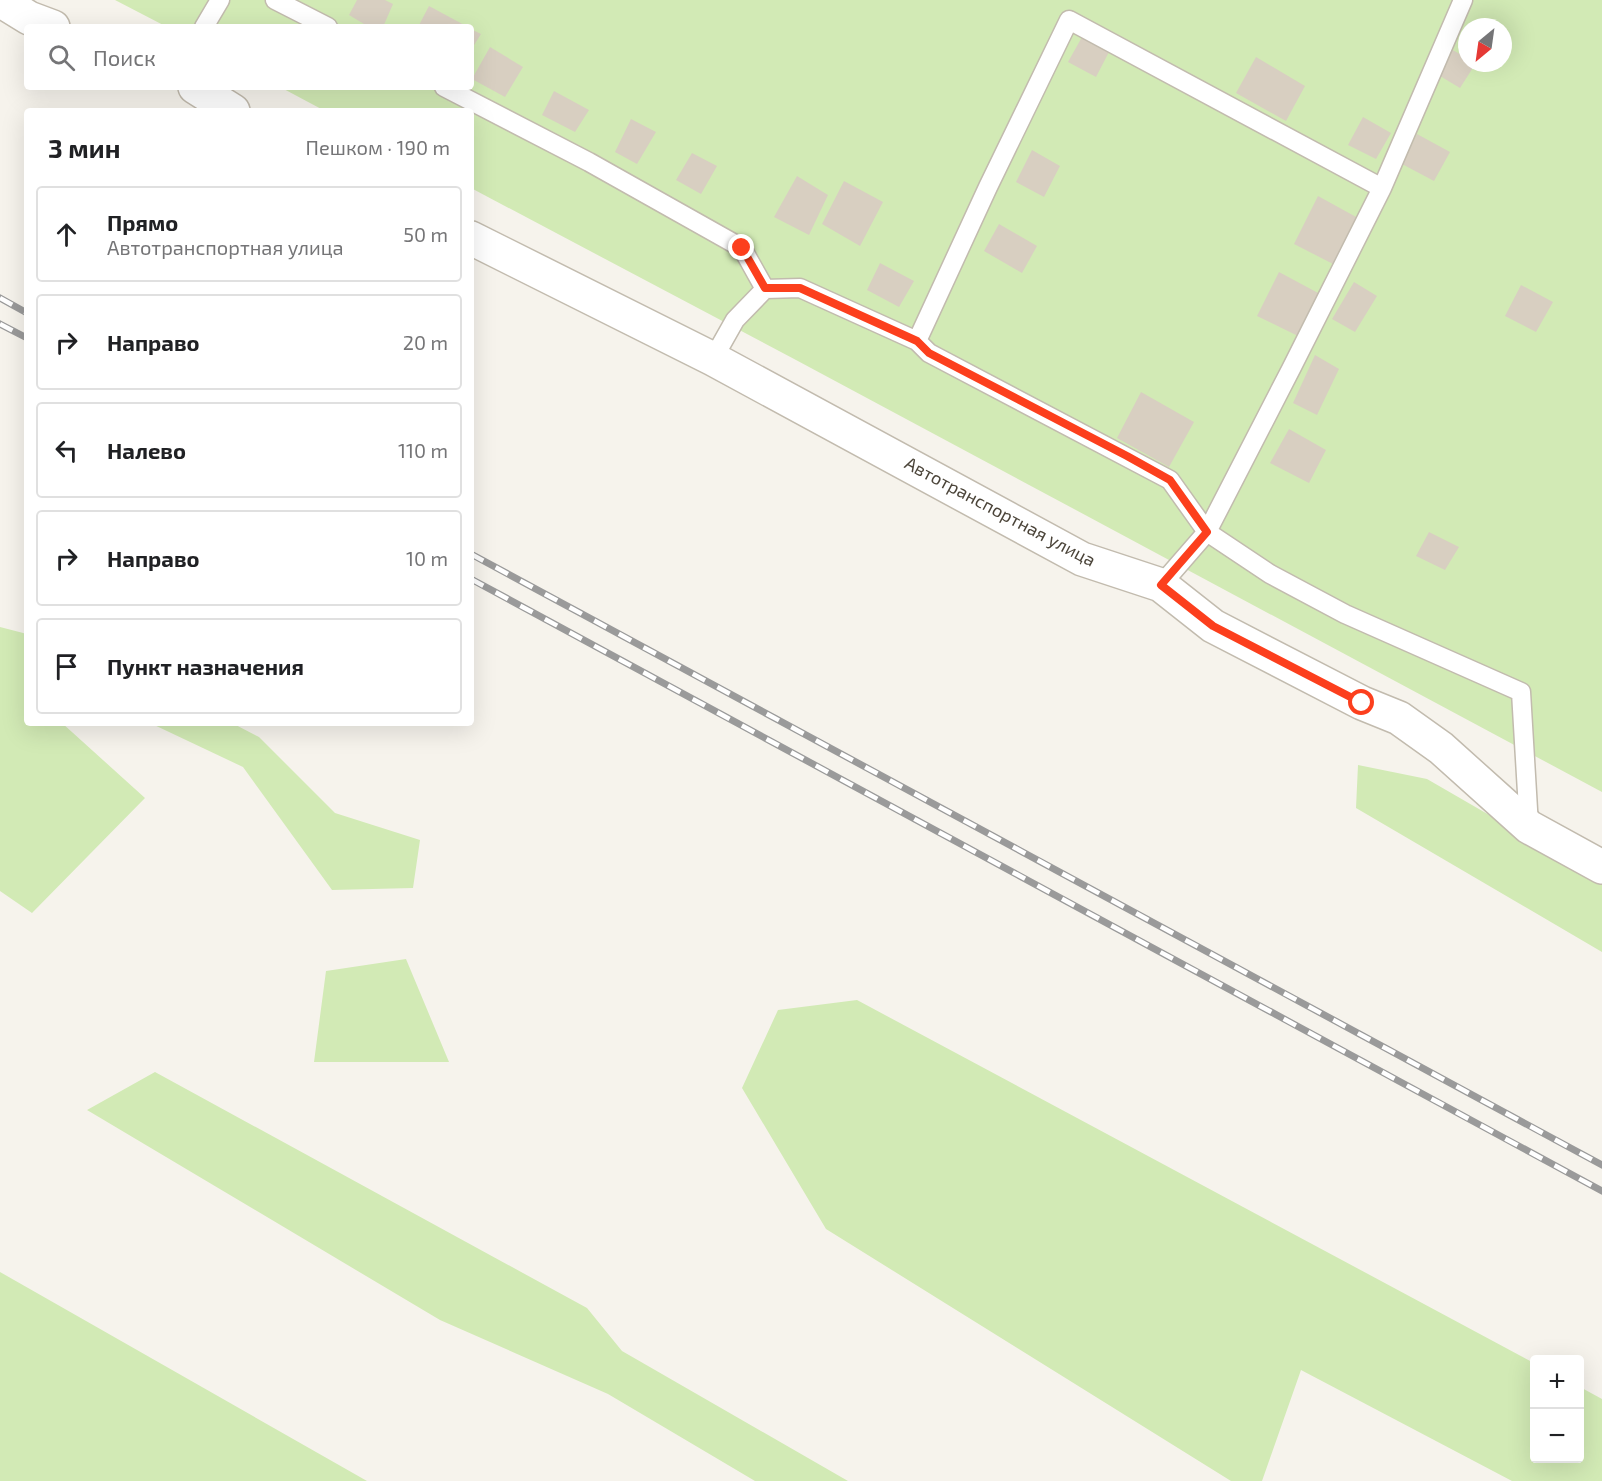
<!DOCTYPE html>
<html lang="ru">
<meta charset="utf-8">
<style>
body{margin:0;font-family:"Exo 2",sans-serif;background:#f2f2f2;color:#202124}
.controls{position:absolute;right:18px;bottom:18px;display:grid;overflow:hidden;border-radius:6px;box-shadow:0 6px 24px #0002}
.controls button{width:54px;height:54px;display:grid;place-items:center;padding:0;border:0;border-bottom:2px solid #e0e0e0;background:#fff;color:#202124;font:30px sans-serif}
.compass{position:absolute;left:1458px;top:18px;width:54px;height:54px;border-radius:50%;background:#fff;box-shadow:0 6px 24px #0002;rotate:209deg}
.stop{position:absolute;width:18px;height:18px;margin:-14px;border:4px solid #fc3f1d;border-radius:50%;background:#fff}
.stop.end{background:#fc3f1d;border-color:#fff;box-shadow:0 2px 6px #0008}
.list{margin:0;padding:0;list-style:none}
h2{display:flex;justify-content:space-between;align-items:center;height:78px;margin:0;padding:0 24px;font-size:26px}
h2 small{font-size:20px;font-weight:400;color:#757577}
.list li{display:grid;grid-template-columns:39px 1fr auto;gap:18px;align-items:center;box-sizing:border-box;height:96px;margin:0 12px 12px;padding:0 12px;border:2px solid #e0e0e0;border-radius:6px}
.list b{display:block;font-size:22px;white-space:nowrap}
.list p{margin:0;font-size:20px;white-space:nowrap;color:#757577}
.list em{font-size:20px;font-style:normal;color:#757577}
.icon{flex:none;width:33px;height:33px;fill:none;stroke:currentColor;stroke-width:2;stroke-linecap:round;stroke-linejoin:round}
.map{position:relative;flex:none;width:1602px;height:1481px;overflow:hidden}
.search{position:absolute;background:#fff;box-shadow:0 6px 24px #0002;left:24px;top:24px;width:450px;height:66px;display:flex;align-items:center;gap:15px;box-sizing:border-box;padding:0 21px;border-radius:6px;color:#757577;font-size:22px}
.panel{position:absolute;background:#fff;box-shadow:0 6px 24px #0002;left:24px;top:108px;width:450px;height:618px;border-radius:6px}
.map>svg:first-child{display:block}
.green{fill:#d2eab5;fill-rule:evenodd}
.building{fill:#d8cfc1}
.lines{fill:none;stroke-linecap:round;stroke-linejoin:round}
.service-casing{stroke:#c2bbae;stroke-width:21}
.minor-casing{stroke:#c2bbae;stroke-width:36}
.service{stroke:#fff;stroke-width:18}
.minor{stroke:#fff;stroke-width:33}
.rail-casing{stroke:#9a9a9a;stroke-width:7}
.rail{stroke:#fff;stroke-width:4.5;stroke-dasharray:14;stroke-linecap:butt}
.route{stroke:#fc3f1d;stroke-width:8}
.labels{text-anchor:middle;stroke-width:4.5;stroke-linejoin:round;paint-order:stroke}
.street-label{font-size:18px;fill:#4b4439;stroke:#fff}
</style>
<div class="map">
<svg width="1602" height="1481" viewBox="0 0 1602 1481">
<rect width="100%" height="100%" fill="#f6f3ec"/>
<path class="green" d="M115 0H1602V792L796 360 471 188V111H325L280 87H471V27H167ZM1467 27H1503V63H1467Z
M0 627 27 634V723H62L145 798 32 913 0 891Z
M150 723H232L259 737 335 813 420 840 413 888 332 890 243 767Z
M1358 765 1427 779 1602 880V952L1356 808Z
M406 959 449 1062H314L326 971Z
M857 1000 1534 1363V1458H1580V1387L1602 1399V1481H1512L1301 1370 1262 1481H1231L826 1229 742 1088 778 1010Z
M155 1072 587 1308 622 1351 848 1481H755L608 1394 440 1320 87 1110Z
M0 1272 367 1481H0Z"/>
<path class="building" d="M357 0H385L393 4 383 27H369L349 15Z
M429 6 468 27H418Z
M471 29 481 34 471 50Z
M1082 37 1109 52 1096 77 1068 62Z
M490 47 523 67 505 97 472 79Z
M1449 48 1467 58V63H1476L1460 88 1435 73Z
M1256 57 1305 86 1286 121 1236 93Z
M554 91 589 110 575 132 542 115Z
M1363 117 1391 133 1376 159 1348 145Z
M631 119 656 132 637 164 615 152Z
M1417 134 1450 152 1434 181 1402 164Z
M1032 150 1060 166 1044 197 1016 182Z
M692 153 717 166 701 194 676 180Z
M797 176 828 195 809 235 774 217Z
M844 181 883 202 860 246 822 224Z
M1318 196 1358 218 1335 265 1294 244Z
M999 224 1037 246 1022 273 984 251Z
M880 263 914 281 899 307 867 290Z
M1279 272 1320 294 1298 336 1257 316Z
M1354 282 1377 296 1355 332 1332 319Z
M1521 285 1553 302 1536 332 1505 316Z
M1315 355 1339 369 1317 415 1293 403Z
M1141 392 1194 422 1169 467 1117 438Z
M1289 429 1326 450 1309 483 1270 463Z
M1429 532 1459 547 1445 570 1416 556Z"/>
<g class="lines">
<defs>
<path id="service" d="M275 0 328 27
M204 27 220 0
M444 87 589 162 742 248 765 289
M917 341 929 353 1170 480 1207 532 1270 574 1345 614 1521 692 1529 826
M713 359 735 320 765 289 800 288 917 341 988 187 1069 20 1382 188
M1161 585 1207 532 1291 369 1382 188 1463 0"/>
<path id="minor" d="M0 0 29 18 53 27
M195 87 233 111
M471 238 713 359 1082 559 1161 585 1213 626 1362 703 1399 718 1441 748 1529 827 1602 867"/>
</defs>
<use href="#service" class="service-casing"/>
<use href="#minor" class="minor-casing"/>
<use href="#service" class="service"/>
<use href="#minor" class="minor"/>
<defs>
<path id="rail" d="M0 298 27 313
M0 324 27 338
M471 554 1602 1165
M471 579 1602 1191"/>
</defs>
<use href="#rail" class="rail-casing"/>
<use href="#rail" class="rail"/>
</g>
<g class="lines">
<path class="route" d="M742 248 765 288H800L917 341 929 353 1127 456 1170 480 1207 532 1161 585 1213 626 1362 703"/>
</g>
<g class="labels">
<g class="street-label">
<text transform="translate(1000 512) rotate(28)" y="6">Автотранспортная улица</text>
</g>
</g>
</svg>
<div class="controls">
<button>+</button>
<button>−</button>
</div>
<svg class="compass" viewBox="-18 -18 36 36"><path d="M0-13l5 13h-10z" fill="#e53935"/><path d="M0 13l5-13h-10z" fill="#757577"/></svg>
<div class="stop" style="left:1362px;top:703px"></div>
<div class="stop end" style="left:742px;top:248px"></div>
<div class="search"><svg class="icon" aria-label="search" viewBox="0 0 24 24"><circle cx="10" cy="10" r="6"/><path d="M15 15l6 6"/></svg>Поиск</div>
<section class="panel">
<h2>3 мин<small>Пешком · 190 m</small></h2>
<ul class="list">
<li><svg class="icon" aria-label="ahead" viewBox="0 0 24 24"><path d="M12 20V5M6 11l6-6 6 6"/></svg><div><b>Прямо</b><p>Автотранспортная улица</p></div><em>50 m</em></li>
<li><svg class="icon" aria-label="right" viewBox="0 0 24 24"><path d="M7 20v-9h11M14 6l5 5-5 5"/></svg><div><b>Направо</b></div><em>20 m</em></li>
<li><svg class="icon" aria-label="left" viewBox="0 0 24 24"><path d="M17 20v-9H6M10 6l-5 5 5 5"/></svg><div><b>Налево</b></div><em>110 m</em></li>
<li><svg class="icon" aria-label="right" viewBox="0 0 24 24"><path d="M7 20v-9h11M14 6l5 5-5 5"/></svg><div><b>Направо</b></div><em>10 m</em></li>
<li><svg class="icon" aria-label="arrive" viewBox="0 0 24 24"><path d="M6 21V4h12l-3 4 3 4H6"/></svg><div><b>Пункт назначения</b></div></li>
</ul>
</section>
</div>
